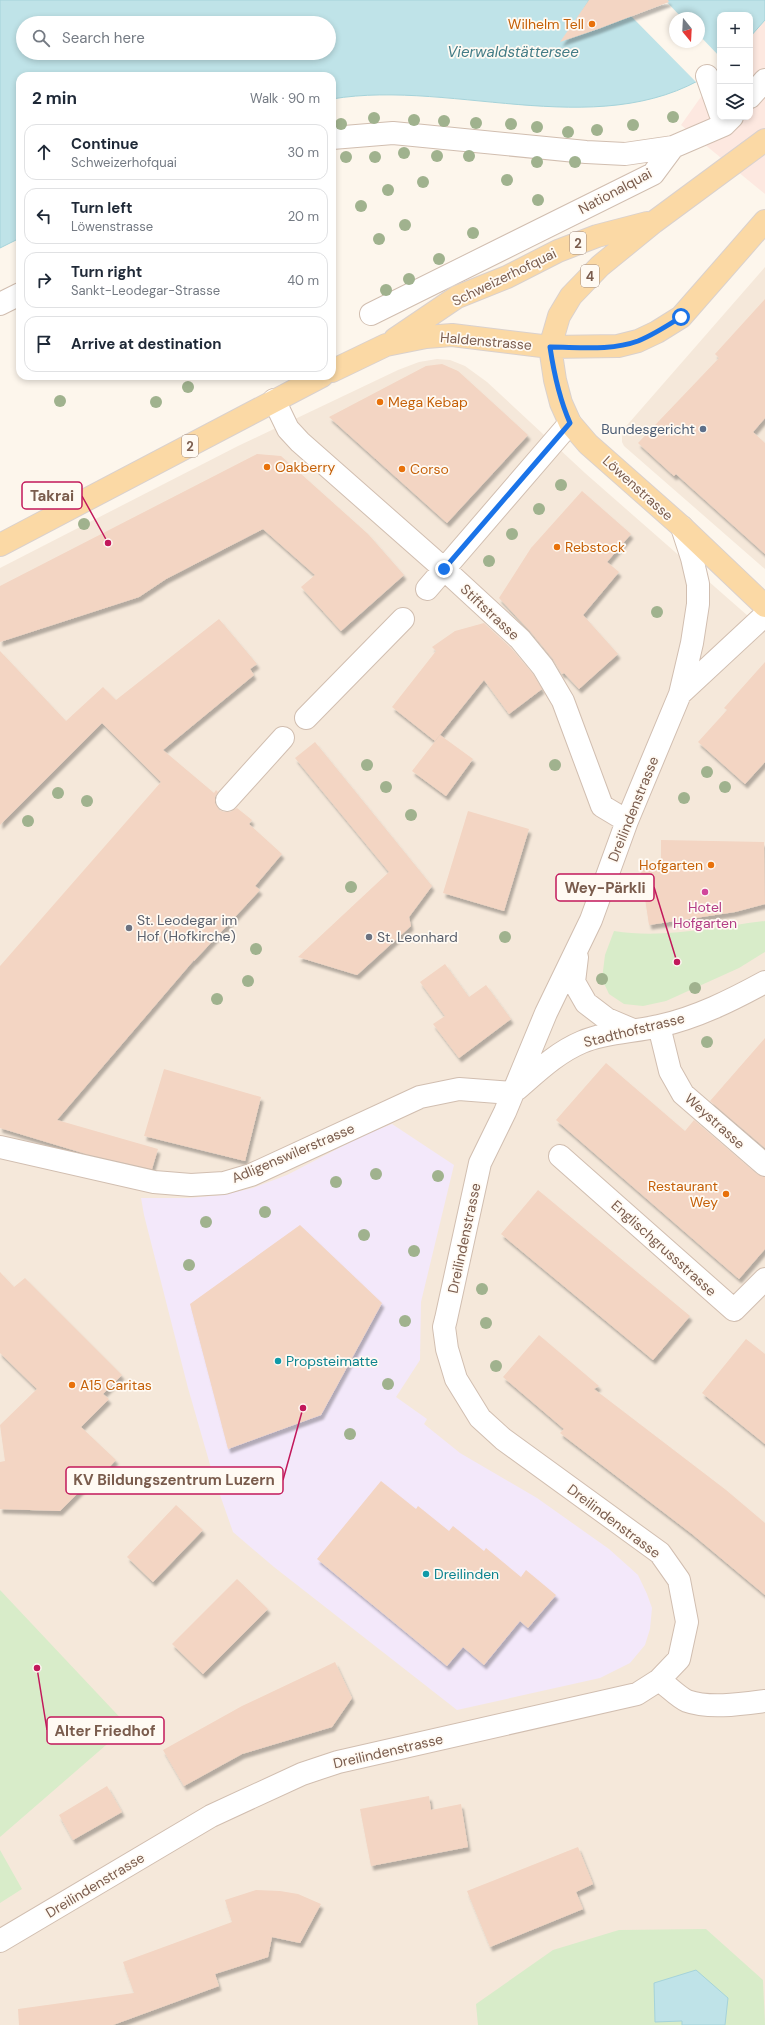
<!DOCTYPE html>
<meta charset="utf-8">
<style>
body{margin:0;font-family:"DM Sans",sans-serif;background:#f6f6f7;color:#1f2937}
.controls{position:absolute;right:12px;top:12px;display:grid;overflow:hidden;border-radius:8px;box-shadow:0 2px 6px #0003}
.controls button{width:36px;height:36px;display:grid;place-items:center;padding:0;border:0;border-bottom:1px solid #e0e1e3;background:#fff;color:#1f2937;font:20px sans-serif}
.compass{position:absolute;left:669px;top:12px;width:36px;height:36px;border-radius:50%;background:#fff;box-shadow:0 2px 6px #0003;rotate:162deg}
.stop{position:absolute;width:12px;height:12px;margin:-9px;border:3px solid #1a73e8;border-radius:50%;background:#fff}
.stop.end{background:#1a73e8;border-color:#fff;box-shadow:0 1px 4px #0008}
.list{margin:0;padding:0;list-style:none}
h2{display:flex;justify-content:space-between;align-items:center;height:52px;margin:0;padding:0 16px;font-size:17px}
h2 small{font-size:13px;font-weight:400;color:#747a83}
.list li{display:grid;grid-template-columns:26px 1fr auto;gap:12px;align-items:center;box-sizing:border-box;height:56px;margin:0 8px 8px;padding:0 8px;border:1px solid #e0e1e3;border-radius:12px}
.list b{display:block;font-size:15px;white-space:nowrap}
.list p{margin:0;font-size:13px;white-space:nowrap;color:#747a83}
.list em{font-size:13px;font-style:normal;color:#747a83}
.icon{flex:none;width:22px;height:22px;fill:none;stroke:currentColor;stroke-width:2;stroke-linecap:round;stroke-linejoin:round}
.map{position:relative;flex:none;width:765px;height:2025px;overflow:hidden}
.search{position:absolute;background:#fff;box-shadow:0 2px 6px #0003;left:16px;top:16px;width:320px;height:44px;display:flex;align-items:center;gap:10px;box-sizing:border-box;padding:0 14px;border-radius:22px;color:#747a83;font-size:15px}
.panel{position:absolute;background:#fff;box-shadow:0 2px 6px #0003;left:16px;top:72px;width:320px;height:308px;border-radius:12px}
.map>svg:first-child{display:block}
.residential{fill:#f5e8da}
.commercial{fill:#fde8e0}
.education{fill:#f3e8fa}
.green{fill:#d8ecc9}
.water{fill:#bfe3e8;stroke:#a5d3da;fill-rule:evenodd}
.pier{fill:#fdf6ec}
.building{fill:#f3d5c3;filter:url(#shadow)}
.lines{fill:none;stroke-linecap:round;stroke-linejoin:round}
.minor-casing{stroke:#d1beb0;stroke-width:24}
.major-casing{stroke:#dad1cd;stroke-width:24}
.minor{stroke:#fff;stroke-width:22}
.major{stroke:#fbd9a5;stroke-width:22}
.tree{fill:#a0b28e}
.route{stroke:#1a73e8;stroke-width:5}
.food-dot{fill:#e8710a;stroke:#fffaf3;stroke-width:1.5}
.service-dot{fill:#5c6f8a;stroke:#fffaf3;stroke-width:1.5}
.hotel-dot{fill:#d1479c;stroke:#fffaf3;stroke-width:1.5}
.worship-dot{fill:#6b7280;stroke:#fffaf3;stroke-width:1.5}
.culture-dot{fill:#0f9aa8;stroke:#fffaf3;stroke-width:1.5}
.labels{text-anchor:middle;stroke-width:3.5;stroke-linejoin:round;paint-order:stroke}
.shield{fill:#fffaf3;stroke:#a28b7f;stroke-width:1}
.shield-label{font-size:13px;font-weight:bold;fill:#7a5c4d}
.food-label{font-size:14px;fill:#c56008;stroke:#fffaf3;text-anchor:start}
.street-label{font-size:14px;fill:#7a5c4d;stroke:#fffaf3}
.service-label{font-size:14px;fill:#4e5e75;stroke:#fffaf3;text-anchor:end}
.hotel-label{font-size:14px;fill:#b23c85;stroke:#fffaf3}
.worship-label{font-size:14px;fill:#5b616d;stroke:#fffaf3;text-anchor:start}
.culture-label{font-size:14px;fill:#0d838f;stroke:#fffaf3;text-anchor:start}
.water-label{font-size:15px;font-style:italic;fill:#437c86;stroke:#fffaf3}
.leader{fill:none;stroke:#c2185b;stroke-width:1.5}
.callout-dot{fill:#c2185b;stroke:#fffaf3;stroke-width:1.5}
.callout{fill:#fffaf3;stroke:#c2185b;stroke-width:1.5}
.callout-label{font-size:15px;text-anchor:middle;font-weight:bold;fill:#7a5c4d}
</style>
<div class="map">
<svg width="765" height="2025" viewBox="0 0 765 2025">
<defs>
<filter id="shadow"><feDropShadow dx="2.5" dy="4.5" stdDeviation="1" flood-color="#0004"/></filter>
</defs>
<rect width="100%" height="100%" fill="#fdf6ec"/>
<path class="residential" d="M765 267V569L624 446 622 442V431Z
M437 359 450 360 465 366 487 382 585 473 765 631V2025H0V568L238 446 398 370 419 362Z"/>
<path class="commercial" d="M765 20V194L681 125 720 70V117H750V37Z"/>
<path class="education" d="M392 1124 454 1165 421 1302 420 1360 396 1397 427 1419 424 1424 460 1453 537 1498 609 1549 638 1575 647 1594 652 1608 650 1629 645 1645 630 1663 600 1678 457 1710 274 1567 233 1532 213 1475 188 1388 144 1215 141 1198H189L222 1195 253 1188 287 1175 366 1134Z"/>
<path class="green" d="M765 921V952L739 968 666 1001 643 1006 624 1004 609 994 602 979 605 955 614 931C663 939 716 927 765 921Z
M0 1590 128 1726 0 1837Z
M0 1850 22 1889 0 1903Z
M706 1929 763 1980 765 2025H478L476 2004 553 1950 619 1930Z"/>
<path class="water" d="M0 0H589L565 40 624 19 659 0H765V20L750 37V15H720V67C609 148 456 78 332 99V76H20V238L0 248ZM675 18H699V42H675ZM23 23H329V53H23Z
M696 1970 728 1998 725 2025H682V2021L655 2022 654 1983Z"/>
<path class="pier" d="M665 0 682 18H675V42H699V35L720 57V67L696 82 630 15Z"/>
<path class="building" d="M589 0H668L669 2 598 29 560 42Z
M765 299V418L753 432 765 443V554L676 474 674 476 638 443 719 358 715 354Z
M442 364 458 371 528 435 447 523 329 417 426 366Z
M257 454 281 456 368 534 404 575 341 631 301 587 315 575 263 529 166 579 139 597 0 642V586Z
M582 491 631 534 607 562 619 572 583 615 618 654 579 689 564 673 562 674 553 659 530 631 499 598 531 548Z
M219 619 257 664 250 669 254 675 163 750 214 793 216 790 218 792 215 797V803L219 810 224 812H230L237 808 252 820 249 824 282 854 255 886 260 890 194 961V960L57 1120 158 1149 152 1169 86 1154 0 1128V966L161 782 102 723 0 825V651L66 721 103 687 116 700Z
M484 623 511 648 533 674 542 689 509 714 484 680 435 741 392 707 436 651 432 647 455 631Z
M765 662V762L745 784 698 742 727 710 724 708Z
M440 735 473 759 446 796 412 771Z
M315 742 432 886 409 917 411 926 357 975 298 957 389 872 295 758Z
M468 811 529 829 504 911 443 893Z
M661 840 764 842 765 904 735 912 649 925 640 865 661 863Z
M445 964 469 997 486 985 511 1019 459 1058 433 1024 445 1016 420 982Z
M765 1038V1148L710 1101Z
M606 1063 685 1131 694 1120 757 1174 765 1177V1249L739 1279 556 1120Z
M164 1069 261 1097 245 1161 144 1136Z
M538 1190 690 1316 653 1360 501 1234Z
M300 1225 382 1303 321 1415 228 1449 190 1304Z
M0 1272 14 1287 25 1278 122 1375 103 1394 109 1399 81 1427 116 1460 97 1480 94 1477 60 1511 0 1509V1462L5 1461 0 1425 37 1389 0 1353Z
M539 1335 599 1386 594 1389 726 1490 765 1523V1595L692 1534 560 1433 564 1429 503 1377Z
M746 1339 765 1354V1444L702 1393Z
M381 1481 416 1509 418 1506 449 1531 453 1526 484 1551 486 1548 521 1577 526 1570 556 1595 528 1628 520 1621 484 1665 463 1647 447 1666 317 1559Z
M176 1505 203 1530 153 1582 127 1557Z
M237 1579 268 1609 203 1674 172 1644Z
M335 1662 352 1698 332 1727 242 1754 184 1786 163 1750 242 1706Z
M107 1786 122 1812 73 1840 59 1815Z
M429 1796 431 1810 461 1804 468 1847 371 1866 360 1809Z
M578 1847 593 1884 576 1892 583 1909 490 1947 467 1891Z
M256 1890 280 1891 298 1894 321 1904 300 1943 272 1937 268 1957 215 1974 219 1986 113 2025H19L18 2009 134 1993 123 1962 232 1922 225 1900Z"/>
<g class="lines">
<defs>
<path id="minor" d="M707 76 720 113
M750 97 765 80
M332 138 393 133 586 152 625 154 673 147 724 125 732 117
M0 304 20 294
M371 314 653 174 673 147
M274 400 288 429 300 442 444 569 520 639 543 667 563 701 602 806 627 821
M427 589 570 423
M680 694 765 615
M306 718 403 619
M227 800 283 738
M577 957 574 982 586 1003 607 1019 633 1030
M659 1026 670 1071 683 1094 765 1165
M516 1090C537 1072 556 1053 582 1042 605 1032 634 1032 659 1026 696 1018 732 1000 765 982
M0 1147 154 1182 191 1185 224 1183 251 1175 420 1097 459 1089 512 1093
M560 1156 734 1310 765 1279
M659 1680C668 1686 678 1697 687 1701 709 1709 742 1704 765 1701
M0 1941 211 1816 302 1774 338 1762 637 1694 659 1680 679 1659 687 1622 679 1580 660 1553 503 1439 480 1418 456 1379 447 1349 444 1327 446 1319 480 1163 505 1112 546 1013 591 920 627 821 680 694 692 643 698 604V584L692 558 682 527"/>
<path id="major" d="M765 140 654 222 600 266 571 296 559 316 550 347 555 380 561 403 570 423 588 444 682 527 765 606
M395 339 457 297 507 277 558 251 597 236 647 223
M332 371 386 345 426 337 452 335 550 347 618 346 638 341 657 332 681 317 765 221
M0 545 322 376"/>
</defs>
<use href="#minor" class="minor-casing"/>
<use href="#major" class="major-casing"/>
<use href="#minor" class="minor"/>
<use href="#major" class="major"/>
</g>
<g class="tree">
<circle cx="673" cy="117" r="6"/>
<circle cx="374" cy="118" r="6"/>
<circle cx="414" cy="120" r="6"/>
<circle cx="444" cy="121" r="6"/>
<circle cx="476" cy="123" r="6"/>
<circle cx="341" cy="124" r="6"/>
<circle cx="511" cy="124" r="6"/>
<circle cx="633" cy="125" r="6"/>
<circle cx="537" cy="127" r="6"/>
<circle cx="597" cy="130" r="6"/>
<circle cx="568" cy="132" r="6"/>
<circle cx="404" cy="153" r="6"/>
<circle cx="437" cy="156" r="6"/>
<circle cx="469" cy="156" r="6"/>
<circle cx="346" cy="157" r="6"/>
<circle cx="375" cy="157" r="6"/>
<circle cx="537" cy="162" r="6"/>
<circle cx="575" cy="162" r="6"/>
<circle cx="507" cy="180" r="6"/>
<circle cx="423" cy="182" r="6"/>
<circle cx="388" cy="190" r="6"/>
<circle cx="538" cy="200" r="6"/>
<circle cx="361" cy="206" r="6"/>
<circle cx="405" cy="225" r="6"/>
<circle cx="473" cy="233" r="6"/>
<circle cx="379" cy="239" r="6"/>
<circle cx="439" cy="259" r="6"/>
<circle cx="409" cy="279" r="6"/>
<circle cx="386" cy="290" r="6"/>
<circle cx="188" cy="387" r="6"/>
<circle cx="60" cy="401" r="6"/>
<circle cx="156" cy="402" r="6"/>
<circle cx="561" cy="485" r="6"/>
<circle cx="539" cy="509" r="6"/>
<circle cx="84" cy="524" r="6"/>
<circle cx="512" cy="534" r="6"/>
<circle cx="489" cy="561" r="6"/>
<circle cx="657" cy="612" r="6"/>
<circle cx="367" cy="765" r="6"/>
<circle cx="555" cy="765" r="6"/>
<circle cx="707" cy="772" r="6"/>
<circle cx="386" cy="787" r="6"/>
<circle cx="725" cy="787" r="6"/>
<circle cx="58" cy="793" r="6"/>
<circle cx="684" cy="798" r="6"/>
<circle cx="87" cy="801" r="6"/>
<circle cx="411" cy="815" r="6"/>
<circle cx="28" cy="821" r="6"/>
<circle cx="351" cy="887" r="6"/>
<circle cx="505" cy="937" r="6"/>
<circle cx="256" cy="949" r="6"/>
<circle cx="602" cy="979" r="6"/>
<circle cx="248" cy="981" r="6"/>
<circle cx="695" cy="988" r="6"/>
<circle cx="217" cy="999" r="6"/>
<circle cx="707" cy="1042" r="6"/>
<circle cx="376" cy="1174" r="6"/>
<circle cx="438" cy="1176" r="6"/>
<circle cx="336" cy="1182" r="6"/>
<circle cx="265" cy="1212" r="6"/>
<circle cx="206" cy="1222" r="6"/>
<circle cx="364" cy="1235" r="6"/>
<circle cx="414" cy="1251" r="6"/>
<circle cx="189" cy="1265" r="6"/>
<circle cx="482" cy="1289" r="6"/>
<circle cx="405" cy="1321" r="6"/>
<circle cx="486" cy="1323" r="6"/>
<circle cx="496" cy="1366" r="6"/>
<circle cx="388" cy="1384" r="6"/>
<circle cx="350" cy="1434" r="6"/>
</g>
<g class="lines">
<path class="route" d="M444 569 570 423C559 398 554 374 550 347 578 347 611 351 638 341 653 335 667 326 681 317"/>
</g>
<g class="food-dot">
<circle cx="592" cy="24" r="4"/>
<circle cx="380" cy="402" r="4"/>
<circle cx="267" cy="467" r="4"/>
<circle cx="402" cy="469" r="4"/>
<circle cx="557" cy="547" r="4"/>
<circle cx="711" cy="865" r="4"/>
<circle cx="726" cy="1194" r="4"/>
<circle cx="72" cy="1385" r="4"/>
</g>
<circle class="service-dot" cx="703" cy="429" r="4"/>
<circle class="hotel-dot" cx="705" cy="892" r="4"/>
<g class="worship-dot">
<circle cx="129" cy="928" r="4"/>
<circle cx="369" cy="937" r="4"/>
</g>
<g class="culture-dot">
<circle cx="278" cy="1361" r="4"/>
<circle cx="426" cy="1574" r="4"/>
</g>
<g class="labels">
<g class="shield">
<rect x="570" y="232" width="16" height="22" rx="3"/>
<rect x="581" y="265" width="18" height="22" rx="3"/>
<rect x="182" y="435" width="16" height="22" rx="3"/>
</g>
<g class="shield-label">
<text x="578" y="248">2</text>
<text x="590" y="281">4</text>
<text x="190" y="451">2</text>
</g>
<g class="food-label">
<text x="584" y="29" text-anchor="end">Wilhelm Tell</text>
<text x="388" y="407">Mega Kebap</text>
<text x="275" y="472">Oakberry</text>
<text x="410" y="474">Corso</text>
<text x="565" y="552">Rebstock</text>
<text x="703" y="870" text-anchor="end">Hofgarten</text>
<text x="718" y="1191" text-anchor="end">Restaurant<tspan x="718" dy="16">Wey</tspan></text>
<text x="80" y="1390">A15 Caritas</text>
</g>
<g class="street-label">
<text transform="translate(615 191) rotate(-28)" y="5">Nationalquai</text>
<text transform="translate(504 277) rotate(-26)" y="5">Schweizerhofquai</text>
<text transform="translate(486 341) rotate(5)" y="5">Haldenstrasse</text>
<text transform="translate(638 488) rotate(42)" y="5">Löwenstrasse</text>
<text transform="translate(490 612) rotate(43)" y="5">Stiftstrasse</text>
<text transform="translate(633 809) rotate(-68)" y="5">Dreilindenstrasse</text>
<text transform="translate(634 1030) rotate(-14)" y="5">Stadthofstrasse</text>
<text transform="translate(715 1121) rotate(42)" y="5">Weystrasse</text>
<text transform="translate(293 1153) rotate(-23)" y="5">Adligenswilerstrasse</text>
<text transform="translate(464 1238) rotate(-78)" y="5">Dreilindenstrasse</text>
<text transform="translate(664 1248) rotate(42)" y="5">Englischgrussstrasse</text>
<text transform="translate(614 1521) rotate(37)" y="5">Dreilindenstrasse</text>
<text transform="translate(388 1751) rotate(-13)" y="5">Dreilindenstrasse</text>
<text transform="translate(95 1885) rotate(-31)" y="5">Dreilindenstrasse</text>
</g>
<g class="service-label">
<text x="695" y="434">Bundesgericht</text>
</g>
<g class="hotel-label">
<text x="705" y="912">Hotel<tspan x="705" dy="16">Hofgarten</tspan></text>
</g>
<g class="worship-label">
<text x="137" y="925">St. Leodegar im<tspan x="137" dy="16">Hof (Hofkirche)</tspan></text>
<text x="377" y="942">St. Leonhard</text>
</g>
<g class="culture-label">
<text x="286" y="1366">Propsteimatte</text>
<text x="434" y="1579">Dreilinden</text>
</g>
<g class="water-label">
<text x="513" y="57">Vierwaldstättersee</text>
</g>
</g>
<path class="leader" d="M108 543L82 496M677 962L654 887M303 1408L283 1480M37 1668L47 1730"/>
<g class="callout-dot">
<circle cx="108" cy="543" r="4"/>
<circle cx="677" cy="962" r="4"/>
<circle cx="303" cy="1408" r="4"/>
<circle cx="37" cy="1668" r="4"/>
</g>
<g class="callout">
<rect x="22" y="482" width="60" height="27" rx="4"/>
<rect x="556" y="874" width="98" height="27" rx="4"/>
<rect x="66" y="1467" width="217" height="27" rx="4"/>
<rect x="47" y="1717" width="117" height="27" rx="4"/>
</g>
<g class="callout-label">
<text x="52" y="501">Takrai</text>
<text x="605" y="893">Wey-Pärkli</text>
<text x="174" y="1485">KV Bildungszentrum Luzern</text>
<text x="105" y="1736">Alter Friedhof</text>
</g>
</svg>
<div class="controls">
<button>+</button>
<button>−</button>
<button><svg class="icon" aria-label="layers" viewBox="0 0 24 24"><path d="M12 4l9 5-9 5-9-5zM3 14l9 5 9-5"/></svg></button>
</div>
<svg class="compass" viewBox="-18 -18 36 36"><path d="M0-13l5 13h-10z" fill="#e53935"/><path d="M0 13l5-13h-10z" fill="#747a83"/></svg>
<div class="stop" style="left:681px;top:317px"></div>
<div class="stop end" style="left:444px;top:569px"></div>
<div class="search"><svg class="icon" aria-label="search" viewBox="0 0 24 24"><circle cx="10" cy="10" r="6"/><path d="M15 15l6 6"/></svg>Search here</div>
<section class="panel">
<h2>2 min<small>Walk · 90 m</small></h2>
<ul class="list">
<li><svg class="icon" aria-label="ahead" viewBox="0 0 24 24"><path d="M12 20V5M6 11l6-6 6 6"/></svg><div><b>Continue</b><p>Schweizerhofquai</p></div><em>30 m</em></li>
<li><svg class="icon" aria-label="left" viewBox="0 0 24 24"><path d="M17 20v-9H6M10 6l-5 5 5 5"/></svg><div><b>Turn left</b><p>Löwenstrasse</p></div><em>20 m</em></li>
<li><svg class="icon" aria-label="right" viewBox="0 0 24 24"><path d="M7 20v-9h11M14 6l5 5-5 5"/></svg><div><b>Turn right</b><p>Sankt-Leodegar-Strasse</p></div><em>40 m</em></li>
<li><svg class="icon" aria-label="arrive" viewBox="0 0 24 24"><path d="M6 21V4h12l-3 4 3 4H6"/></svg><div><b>Arrive at destination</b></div></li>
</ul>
</section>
</div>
